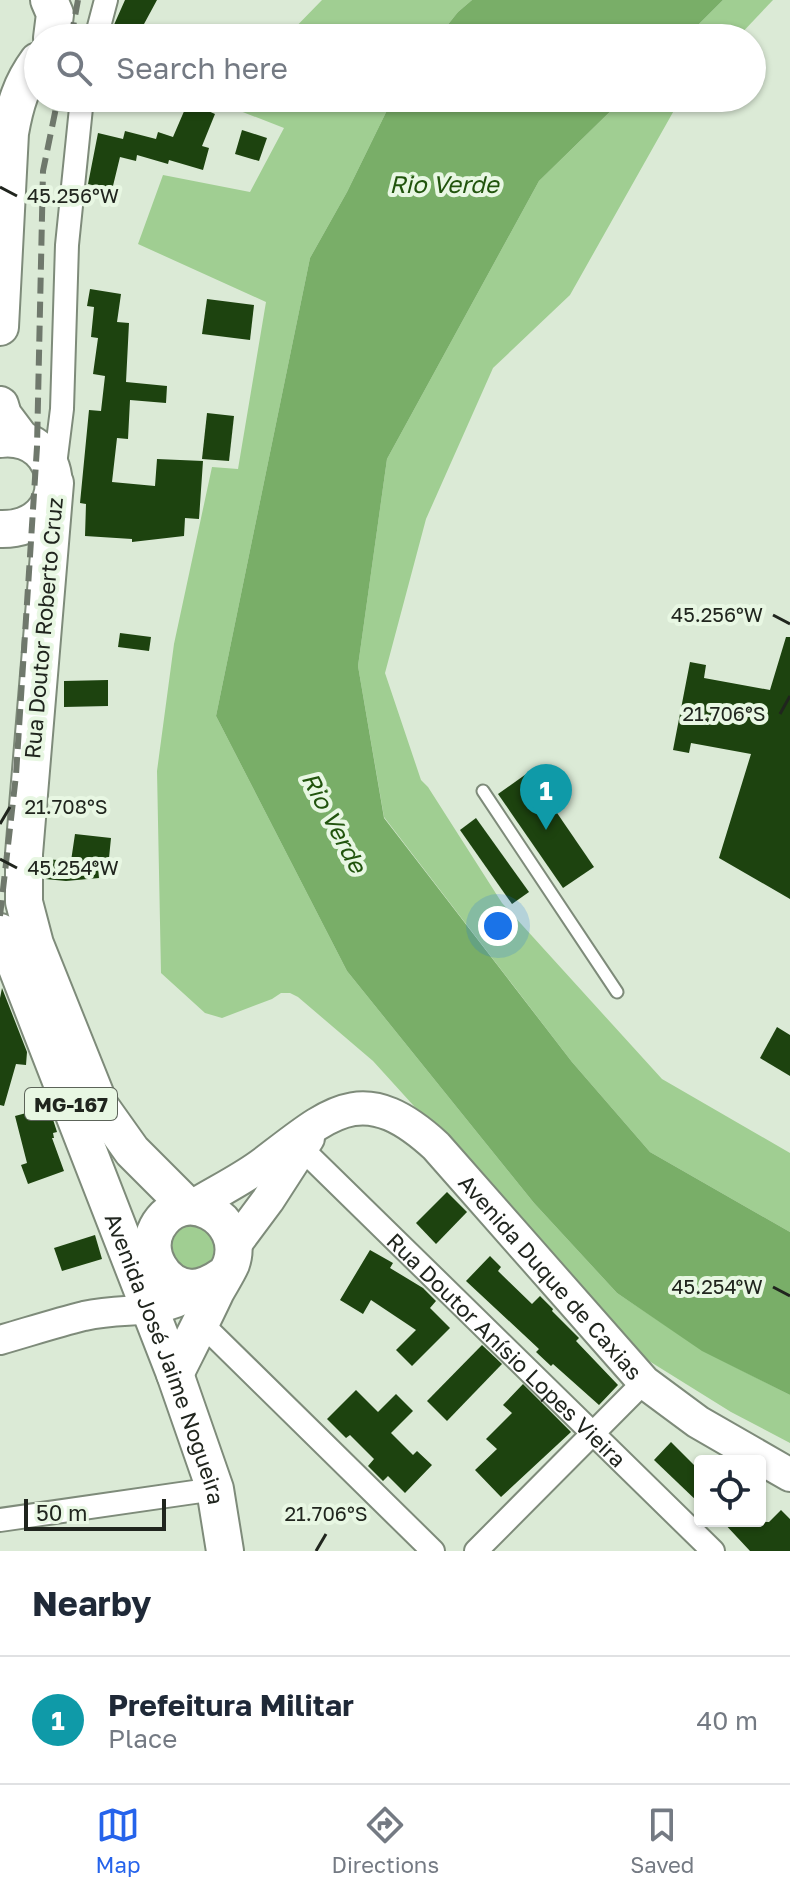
<!DOCTYPE html>
<meta charset="utf-8">
<style>
:root{--surface:#fff;--page:#f6f6f7;--text:#1f2937;--muted:#747a83;--line:#e0e1e3;--accent:#2563eb}
body{margin:0;font-family:"Golos Text",sans-serif;background:var(--page);color:var(--text)}
.controls{position:absolute;right:24px;bottom:24px;display:grid;overflow:hidden;border-radius:8px;box-shadow:0 2px 6px #0004}
.controls button{width:72px;height:72px;display:grid;place-items:center;padding:0;border:0;border-bottom:2px solid var(--line);background:var(--surface);color:var(--text);font:40px sans-serif}
.scale{position:absolute;left:24px;bottom:20px;width:142px;box-sizing:border-box;padding-left:8px;border:4px solid #20251e;border-top:0;font-size:22px;line-height:28px;white-space:nowrap;color:#20251e;-webkit-text-stroke:6px #e8f7e3;paint-order:stroke}
.you{position:absolute;left:498px;top:926px;width:28px;height:28px;margin:-20px;border:6px solid #fff;border-radius:50%;background:#1a73e8;box-shadow:0 0 0 12px #1a73e833}
.badge{display:grid;place-items:center;width:52px;height:52px;border-radius:50%;background:var(--accent);color:#fff;font-size:26px;font-weight:700}
.pin{position:absolute;translate:-50% -66px;filter:drop-shadow(0 2px 4px #0008)}
.pin::after{content:'';position:absolute;top:42px;width:28px;height:24px;background:inherit;clip-path:polygon(0 0,100% 0,50% 100%)}
.list{margin:0;padding:0;list-style:none}
h2{display:flex;justify-content:space-between;align-items:center;height:104px;margin:0;padding:0 32px;font-size:34px}
h2 small{font-size:26px;font-weight:400;color:var(--muted)}
.list li{display:grid;grid-template-columns:52px 1fr auto;gap:24px;align-items:center;box-sizing:border-box;height:128px;padding:0 32px;border-top:2px solid var(--line)}
.list b{display:block;font-size:30px;white-space:nowrap}
.list p{margin:0;font-size:26px;white-space:nowrap;color:var(--muted)}
.list em{font-size:26px;font-style:normal;color:var(--muted)}
.icon{flex:none;width:44px;height:44px;fill:none;stroke:currentColor;stroke-width:2;stroke-linecap:round;stroke-linejoin:round}
.map{position:relative;flex:none;width:790px;height:1551px;overflow:hidden}
.search{position:absolute;background:var(--surface);box-shadow:0 2px 6px #0004;left:24px;right:24px;top:24px;height:88px;display:flex;align-items:center;gap:20px;box-sizing:border-box;padding:0 28px;border-radius:44px;color:var(--muted);font-size:30px}
.sheet{height:232px;background:var(--surface)}
nav{display:flex;justify-content:space-around;align-items:center;box-sizing:border-box;height:112px;border-top:2px solid var(--line);background:var(--surface);font-size:22px;color:var(--muted)}
nav a{display:grid;justify-items:center;gap:4px}
nav .on{color:var(--accent)}
.map>svg:first-child{display:block}
</style>
<div class="map">
<svg width="790" height="1551" viewBox="0 0 790 1551">
<rect width="100%" height="100%" fill="#dbead6"/>
<g fill="#a0ce92">
<polygon points="322,0 472,0 458,12 437,38 285,38"/>
<polygon points="723,0 773,0 737,38 685,38"/>
<polygon points="243,98 393,98 347,192 310,258 216,716 347,971 534,1203 617,1293 702,1350 790,1395 790,1443 731,1412 641,1356 373,1061 298,997 290,993 281,993 272,999 222,1018 205,1013 161,973 157,771 174,644 212,467 238,469 266,302 138,244 163,175 250,192 284,128 235,109"/>
<polygon points="624,98 681,98 570,295 493,368 426,519 385,673 421,780 428,787 502,903 662,1079 790,1153 790,1232 650,1152 572,1062 384,817 358,666 387,459 539,181"/>
<polygon points="199,1223 218,1240 216,1265 185,1277 166,1243 182,1224"/>
</g>
<g fill="#79ae68">
<polygon points="472,0 723,0 685,38 437,38 458,12"/>
<polygon points="393,98 624,98 539,181 387,459 358,666 384,818 572,1062 650,1152 790,1232 790,1395 702,1351 617,1293 534,1203 347,971 216,716 310,258 347,192"/>
</g>
<g fill="#1d430f">
<polygon points="125,0 157,0 144,24 169,38 134,38 113,27"/>
<polygon points="188,102 215,114 202,146 209,148 203,170 169,160 168,164 137,155 136,161 120,157 112,190 88,184 98,133 123,139 125,131 156,139 158,132 173,137"/>
<polygon points="242,130 267,138 259,161 235,154"/>
<polygon points="90,289 121,294 117,322 129,323 126,382 167,386 166,403 130,400 128,439 117,438 112,482 155,486 157,459 203,461 199,519 185,518 184,536 132,542 132,539 85,536 86,504 80,503 89,410 101,411 105,376 93,374 98,338 91,337 94,307 87,306"/>
<polygon points="207,299 254,305 250,340 202,334"/>
<polygon points="207,413 234,416 229,461 202,459"/>
<polygon points="120,633 151,637 149,651 118,647"/>
<polygon points="786,637 790,637 790,899 719,858 751,754 691,743 689,753 673,750 690,662 706,665 704,678 770,690"/>
<polygon points="108,680 108,706 64,707 64,681"/>
<polygon points="529,772 594,867 563,888 498,794"/>
<polygon points="476,818 529,892 512,904 460,830"/>
<polygon points="75,834 111,838 109,858 97,857 99,878 66,881 45,879 45,859 71,861"/>
<polygon points="2,988 27,1052 26,1065 16,1064 4,1106 0,1105 0,998"/>
<polygon points="777,1027 790,1035 790,1076 760,1058"/>
<polygon points="49,1107 57,1132 53,1133 54,1138 52,1138 64,1171 28,1184 21,1165 27,1163 15,1116"/>
<polygon points="447,1192 467,1212 436,1244 416,1223"/>
<polygon points="95,1235 102,1259 62,1271 54,1248"/>
<polygon points="370,1250 393,1263 390,1268 423,1288 436,1301 430,1308 450,1328 412,1366 396,1350 416,1330 371,1300 363,1314 340,1300"/>
<polygon points="490,1256 501,1267 498,1271 532,1304 540,1296 553,1309 552,1311 579,1338 576,1341 618,1385 599,1405 553,1364 551,1366 536,1352 539,1349 466,1281"/>
<polygon points="482,1345 502,1364 447,1421 427,1401"/>
<polygon points="523,1384 571,1432 501,1497 475,1470 497,1449 486,1439 512,1413 503,1405"/>
<polygon points="356,1390 378,1412 396,1394 413,1411 391,1433 413,1455 417,1451 432,1465 405,1493 388,1476 383,1481 368,1466 374,1459 350,1435 346,1438 327,1419"/>
<polygon points="671,1442 700,1471 700,1504 654,1460"/>
<polygon points="781,1510 790,1519 790,1551 750,1551 722,1521 769,1522"/>
</g>
<g fill="none" stroke-linecap="round" stroke-linejoin="round">
<g stroke="#7e8b7a" stroke-width="15">
<polyline id="service" points="483,791 617,992"/>
</g>
<g stroke="#7e8b7a" stroke-width="26">
<g id="minor">
<polyline points="96,38 106,0"/>
<polyline points="54,473 62,409 67,245 82,98"/>
<path id="s1" d="M 294,1141 L 713,1551"/>
<polyline points="201,1323 433,1551"/>
<polyline points="0,1520 215,1489"/>
<polyline points="476,1551 644,1382"/>
</g>
</g>
<g stroke="#7e8b7a" stroke-width="32">
<path id="tertiary" d="M 0,1340 C 28,1332 56,1323 84,1316 C 134,1305 161,1320 208,1285"/>
</g>
<g stroke="#7e8b7a" stroke-width="36">
<g id="secondary">
<path id="s2" d="M 195,1205 C 218,1191 243,1179 264,1163 C 331,1112 363,1079 436,1146 L 644,1382 L 698,1422 L 790,1475"/>
<polyline points="233,1247 268,1200 308,1138"/>
</g>
</g>
<g stroke="#7e8b7a" stroke-width="40">
<g id="primary">
<polyline points="49,0 55,14 52,38"/>
<path d="M 0,327 L 10,133 C 15,105 21,84 38,61"/>
<polyline points="0,405 3,415 21,439"/>
<path d="M 0,439 C 68,431 75,531 0,529"/>
<polyline points="55,483 24,854 24,902 35,944 100,1106 132,1151 187,1206"/>
<path id="s3" d="M 0,932 L 15,963 L 175,1374 L 215,1489 L 225,1551"/>
<path d="M 175,1374 C 189,1346 203,1319 216,1291 C 221,1282 227,1273 231,1264 C 247,1218 182,1182 157,1228 C 144,1253 163,1286 191,1288 C 204,1288 214,1282 224,1275"/>
</g>
</g>
<use href="#service" stroke="#fff" stroke-width="11"/>
<use href="#minor" stroke="#fff" stroke-width="22"/>
<use href="#tertiary" stroke="#fff" stroke-width="28"/>
<use href="#secondary" stroke="#fff" stroke-width="32"/>
<use href="#primary" stroke="#fff" stroke-width="36"/>
<g stroke="#6f786c" stroke-width="6" stroke-dasharray="16 8" stroke-linecap="butt">
<polyline points="71,38 78,0"/>
<polyline points="0,916 16,775 37,447 43,171 58,98"/>
</g>
</g>
<path fill="none" stroke="#20251e" stroke-width="3" d="M 0,187 L 17,196M 773,615 L 790,624M 780,714 L 790,696M 0,824 L 10,807M 0,859 L 17,868M 773,1287 L 790,1296M 316,1551 L 326,1534"/>
<g text-anchor="middle" dominant-baseline="central" stroke-width="8" stroke-linejoin="round" paint-order="stroke">
<rect fill="#e8f7e3" stroke="#5c6459" stroke-width="2" x="25" y="1088" width="92" height="32" rx="6"/>
<g font-size="20" font-weight="bold" fill="#20251e">
<text x="71" y="1104">MG-167</text>
</g>
<g font-size="22" fill="#20251e" stroke="#e8f7e3">
<text transform="translate(43 628) rotate(-85)">Rua Doutor Roberto Cruz</text>
<text stroke="none"><textPath href="#s2" startOffset="454">Avenida Duque de Caxias</textPath></text>
<text stroke="none"><textPath href="#s1" startOffset="298">Rua Doutor Anísio Lopes Vieira</textPath></text>
<text stroke="none"><textPath href="#s3" startOffset="458">Avenida José Jaime Nogueira</textPath></text>
</g>
<g font-size="24" font-style="italic" fill="#21540d" stroke="#e8f7e3">
<text x="444" y="183">Rio Verde</text>
<text transform="translate(335 822) rotate(62)">Rio Verde</text>
</g>
</g>
<g font-size="20" text-anchor="middle" fill="#20251e" stroke="#e8f7e3" stroke-width="8" stroke-linejoin="round" paint-order="stroke">
<text x="73" y="203">45.256°W</text>
<text x="717" y="622">45.256°W</text>
<text x="724" y="721">21.706°S</text>
<text x="66" y="814">21.708°S</text>
<text x="73" y="875">45.254°W</text>
<text x="717" y="1294">45.254°W</text>
<text x="326" y="1521">21.706°S</text>
</g>
</svg>
<div class="controls">
<button><svg class="icon" aria-label="locate" viewBox="0 0 24 24"><circle cx="12" cy="12" r="6"/><path d="M12 2v4M12 18v4M2 12h4M18 12h4"/></svg></button>
</div>
<div class="scale">50 m</div>
<div class="you"></div>
<div class="pin badge" style="left:546px;top:830px;background:#0f9aa8">1</div>
<div class="search"><svg class="icon" aria-label="search" viewBox="0 0 24 24"><circle cx="10" cy="10" r="6"/><path d="M15 15l6 6"/></svg>Search here</div>
</div>
<section class="sheet">
<h2>Nearby<small></small></h2>
<ul class="list">
<li><span class="badge" style="background:#0f9aa8">1</span><div><b>Prefeitura Militar</b><p>Place</p></div><em>40 m</em></li>
</ul>
</section>
<nav>
<a class="on"><svg class="icon" aria-label="map" viewBox="0 0 24 24"><path d="M3 6l6-2 6 2 6-2v14l-6 2-6-2-6 2zM9 4v14M15 6v14"/></svg>Map</a>
<a><svg class="icon" aria-label="directions" viewBox="0 0 24 24"><path d="M12 3l9 9-9 9-9-9zM9 14v-3h6M13 9l2 2-2 2"/></svg>Directions</a>
<a><svg class="icon" aria-label="saved" viewBox="0 0 24 24"><path d="M7 4h10v16l-5-4-5 4z"/></svg>Saved</a>
</nav>
